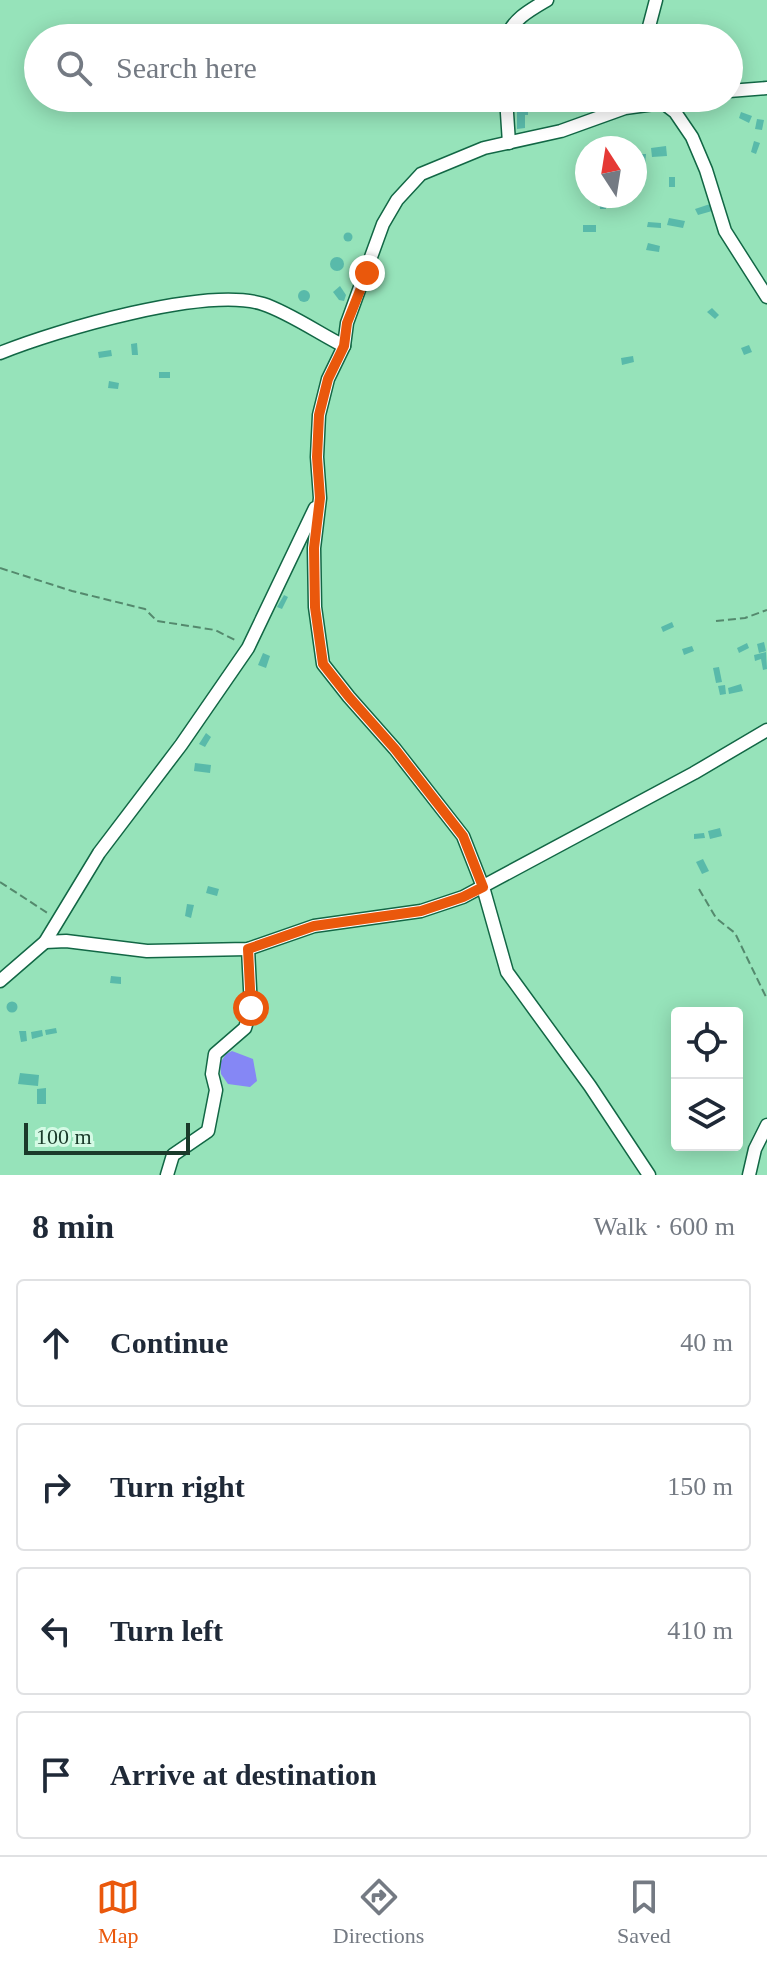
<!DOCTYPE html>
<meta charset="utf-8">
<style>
:root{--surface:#fff;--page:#f6f6f7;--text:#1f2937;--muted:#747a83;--line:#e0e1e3;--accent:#ea580c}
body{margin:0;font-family:Georgia,serif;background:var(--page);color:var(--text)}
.controls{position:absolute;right:24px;bottom:24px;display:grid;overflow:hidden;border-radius:8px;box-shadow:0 4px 20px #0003}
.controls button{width:72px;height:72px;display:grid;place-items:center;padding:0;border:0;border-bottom:2px solid var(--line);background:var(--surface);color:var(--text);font:40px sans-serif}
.compass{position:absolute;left:575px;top:136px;width:72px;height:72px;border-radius:50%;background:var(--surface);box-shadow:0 4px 20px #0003;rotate:348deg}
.scale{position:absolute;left:24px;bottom:20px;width:166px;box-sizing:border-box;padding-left:8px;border:4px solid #1a3a2a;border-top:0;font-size:22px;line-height:28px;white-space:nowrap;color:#1a3a2a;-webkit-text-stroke:6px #d5fae5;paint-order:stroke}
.stop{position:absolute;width:24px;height:24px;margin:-18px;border:6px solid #ea580c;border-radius:50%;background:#fff}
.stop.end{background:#ea580c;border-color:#fff;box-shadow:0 2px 8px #0008}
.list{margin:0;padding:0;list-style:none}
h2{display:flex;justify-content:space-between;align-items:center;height:104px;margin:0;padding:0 32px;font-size:34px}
h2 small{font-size:26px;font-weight:400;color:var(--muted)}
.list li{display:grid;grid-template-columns:52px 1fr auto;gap:24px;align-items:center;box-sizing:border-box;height:128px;margin:0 16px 16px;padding:0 16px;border:2px solid var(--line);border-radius:8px}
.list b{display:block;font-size:30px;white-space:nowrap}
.list em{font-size:26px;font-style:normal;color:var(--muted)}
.icon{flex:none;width:44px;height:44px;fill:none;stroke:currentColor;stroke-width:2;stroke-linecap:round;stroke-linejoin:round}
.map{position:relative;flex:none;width:767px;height:1175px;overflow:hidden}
.search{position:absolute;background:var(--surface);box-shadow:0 4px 20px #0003;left:24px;right:24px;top:24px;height:88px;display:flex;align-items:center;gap:20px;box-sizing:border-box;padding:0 28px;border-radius:44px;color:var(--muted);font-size:30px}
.sheet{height:680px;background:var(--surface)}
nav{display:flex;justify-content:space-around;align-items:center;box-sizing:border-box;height:112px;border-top:2px solid var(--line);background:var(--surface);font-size:22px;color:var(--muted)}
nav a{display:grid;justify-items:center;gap:4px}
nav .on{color:var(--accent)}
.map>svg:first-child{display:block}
</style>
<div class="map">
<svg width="767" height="1175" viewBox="0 0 767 1175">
<rect width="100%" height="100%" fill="#96e3ba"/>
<polygon fill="#8587f5" points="232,1051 253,1059 257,1081 250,1087 228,1084 221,1074 220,1063 226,1054"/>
<g fill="#59baaa">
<polygon points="528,109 528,115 525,115 525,128 517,129 517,110"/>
<polygon points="741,112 752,116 749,123 739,118"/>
<polygon points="757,119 764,120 762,130 755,129"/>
<polygon points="754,141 760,143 756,154 751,152"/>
<polygon points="666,146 667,156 652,157 651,148"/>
<polygon points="640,154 646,154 645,165 640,165"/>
<rect x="669" y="177" width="6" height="10"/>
<polygon points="599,197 605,197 606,209 600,209"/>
<polygon points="710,204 712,211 698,215 695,209"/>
<polygon points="669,218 685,221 683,228 667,225"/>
<polygon points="648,222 661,223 661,228 647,227"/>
<rect x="583" y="225" width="13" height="7"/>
<circle cx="348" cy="237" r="4.5"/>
<polygon points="648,243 660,246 659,252 646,250"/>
<circle cx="337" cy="264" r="7"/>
<polygon points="340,286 346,295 344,301 339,300 333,292"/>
<circle cx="304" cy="296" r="6"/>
<polygon points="712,308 719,315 715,319 707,312"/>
<polygon points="137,343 138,355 132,355 131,344"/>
<polygon points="749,345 752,352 744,355 741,348"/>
<polygon points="111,350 112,356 99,358 98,352"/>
<polygon points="633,356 634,362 622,365 621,358"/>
<rect x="159" y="372" width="11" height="6"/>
<polygon points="109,381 119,383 118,389 108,388"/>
<polygon points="284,595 288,597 282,609 277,607"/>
<polygon points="672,622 674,627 663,632 661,627"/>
<polygon points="764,642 766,651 759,653 757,644"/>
<polygon points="747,643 749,648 739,653 737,648"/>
<polygon points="692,646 694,651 684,655 682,649"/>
<polygon points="766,652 767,669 763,670 761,659 755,661 754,655"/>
<polygon points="263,653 270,656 266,668 258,665"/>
<polygon points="719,667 722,682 716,683 713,668"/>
<polygon points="741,684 743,691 729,694 728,688"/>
<polygon points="725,685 726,694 720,695 718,686"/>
<polygon points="206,733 211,737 205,747 199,744"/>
<polygon points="195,763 211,765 210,773 194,771"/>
<polygon points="720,828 722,836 710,839 708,831"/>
<polygon points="704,833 705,838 694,839 694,834"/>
<polygon points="703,859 709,871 702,874 696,862"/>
<polygon points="208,886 219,889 217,896 206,893"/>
<polygon points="187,904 194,905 191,918 185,916"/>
<polygon points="111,976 121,977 121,984 110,983"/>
<circle cx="12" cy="1007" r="5.5"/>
<polygon points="56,1028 57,1033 46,1035 45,1030"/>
<polygon points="42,1030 43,1036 32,1039 31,1032"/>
<polygon points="19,1031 26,1031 27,1041 21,1042"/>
<polygon points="20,1073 39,1075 38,1086 18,1084"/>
<polygon points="46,1088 46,1104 37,1104 37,1089"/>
</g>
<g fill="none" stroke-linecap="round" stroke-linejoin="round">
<g stroke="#126745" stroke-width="15">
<g id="minor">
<path d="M 506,38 C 513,19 530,10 547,0"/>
<polyline points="646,38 656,0"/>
<polyline points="729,91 767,88"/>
<polyline points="506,98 509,143"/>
<polyline points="662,102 675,112 692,137 706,170 725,231 767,297"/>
<path d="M 0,353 C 57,330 206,286 263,304 C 288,312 320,334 344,346"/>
<polyline points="45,942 66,941 147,951 248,949 314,926 421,911 463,897 694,773 767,730"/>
<polyline points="0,981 45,942 99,853 181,745 248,648 315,508"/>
<polyline points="167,1175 173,1155 208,1131 216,1090 212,1074 215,1054 245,1028 251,1008 248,949"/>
<polyline points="649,1175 590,1086 507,972 483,887 463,836 395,749 349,697 323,664 315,607 314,548 320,498 317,457 319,415 328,379 344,346 347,323 383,224 397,200 421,174 484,148 561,131 625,108 698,98"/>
<polyline points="749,1175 755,1149 767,1125"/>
</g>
</g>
<g stroke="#54896d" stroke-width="2" stroke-dasharray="8 4" stroke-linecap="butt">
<polyline points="0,568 72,591 145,609 157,621 215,630 237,641"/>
<polyline points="716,621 745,618 767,610"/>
<polyline points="0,882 49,914"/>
<polyline points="699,889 716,918 735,933 767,999"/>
</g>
<use href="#minor" stroke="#fff" stroke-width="12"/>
</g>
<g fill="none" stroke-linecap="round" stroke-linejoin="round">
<polyline stroke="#ea580c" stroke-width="10" points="251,1008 248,949 314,926 421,911 463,897 483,887 463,836 395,749 349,697 323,664 315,607 314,548 320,498 317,457 319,415 328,379 344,346 347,323 367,273"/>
</g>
</svg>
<div class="controls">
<button><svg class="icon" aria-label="locate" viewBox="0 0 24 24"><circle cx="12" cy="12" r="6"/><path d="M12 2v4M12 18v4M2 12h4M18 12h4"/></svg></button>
<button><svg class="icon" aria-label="layers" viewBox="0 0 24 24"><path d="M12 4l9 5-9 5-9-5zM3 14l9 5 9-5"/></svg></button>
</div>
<svg class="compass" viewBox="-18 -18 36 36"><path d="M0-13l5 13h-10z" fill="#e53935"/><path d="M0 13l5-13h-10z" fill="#747a83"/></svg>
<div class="scale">100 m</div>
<div class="stop" style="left:251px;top:1008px"></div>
<div class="stop end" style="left:367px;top:273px"></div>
<div class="search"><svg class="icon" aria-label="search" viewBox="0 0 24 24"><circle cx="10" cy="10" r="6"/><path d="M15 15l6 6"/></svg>Search here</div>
</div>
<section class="sheet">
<h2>8 min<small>Walk · 600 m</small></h2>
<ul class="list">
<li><svg class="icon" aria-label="ahead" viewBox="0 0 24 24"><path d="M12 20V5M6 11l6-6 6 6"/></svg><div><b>Continue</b></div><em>40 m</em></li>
<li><svg class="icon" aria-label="right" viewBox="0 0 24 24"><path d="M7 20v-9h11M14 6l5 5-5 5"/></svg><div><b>Turn right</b></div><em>150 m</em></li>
<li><svg class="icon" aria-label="left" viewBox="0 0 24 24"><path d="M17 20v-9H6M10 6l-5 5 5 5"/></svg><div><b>Turn left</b></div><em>410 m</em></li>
<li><svg class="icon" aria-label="arrive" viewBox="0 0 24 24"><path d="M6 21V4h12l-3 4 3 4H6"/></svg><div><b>Arrive at destination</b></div></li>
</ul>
</section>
<nav>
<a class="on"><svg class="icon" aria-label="map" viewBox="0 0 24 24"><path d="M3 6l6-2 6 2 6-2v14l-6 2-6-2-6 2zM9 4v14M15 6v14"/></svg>Map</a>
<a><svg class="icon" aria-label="directions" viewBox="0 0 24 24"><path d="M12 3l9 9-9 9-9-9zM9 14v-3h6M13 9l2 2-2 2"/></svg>Directions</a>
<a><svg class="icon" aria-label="saved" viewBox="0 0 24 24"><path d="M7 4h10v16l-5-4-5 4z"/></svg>Saved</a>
</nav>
